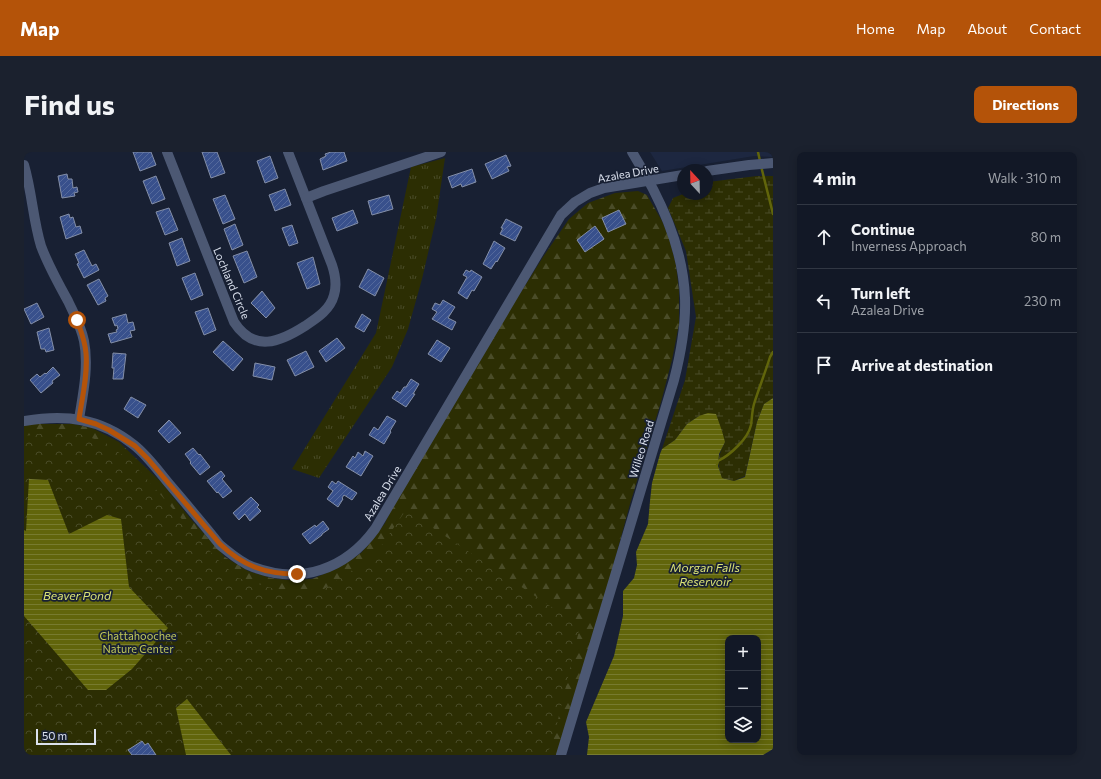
<!DOCTYPE html>
<meta charset="utf-8">
<style>
:root{--surface:#121826;--page:#1b212e;--text:#f1f3f6;--muted:#9ca0a7;--line:#313743;--accent:#b45309}
body{margin:0;font-family:Commissioner,sans-serif;background:var(--page);color:var(--text)}
.controls{position:absolute;right:12px;bottom:12px;display:grid;overflow:hidden;border-radius:8px;box-shadow:0 2px 10px #0003}
.controls button{width:36px;height:36px;display:grid;place-items:center;padding:0;border:0;border-bottom:1px solid var(--line);background:var(--surface);color:var(--text);font:20px sans-serif}
.compass{position:absolute;left:653px;top:12px;width:36px;height:36px;border-radius:50%;background:var(--surface);box-shadow:0 2px 10px #0003;rotate:338deg}
.scale{position:absolute;left:12px;bottom:10px;width:60px;box-sizing:border-box;padding-left:4px;border:2px solid #dbe1ee;border-top:0;font-size:11px;line-height:14px;white-space:nowrap;color:#dbe1ee;-webkit-text-stroke:3px #182033;paint-order:stroke}
.stop{position:absolute;width:12px;height:12px;margin:-9px;border:3px solid #b45309;border-radius:50%;background:#fff}
.stop.end{background:#b45309;border-color:#fff;box-shadow:0 1px 4px #0008}
.list{margin:0;padding:0;list-style:none}
h2{display:flex;justify-content:space-between;align-items:center;height:52px;margin:0;padding:0 16px;font-size:17px}
h2 small{font-size:13px;font-weight:400;color:var(--muted)}
.list li{display:grid;grid-template-columns:26px 1fr auto;gap:12px;align-items:center;box-sizing:border-box;height:64px;padding:0 16px;border-top:1px solid var(--line)}
.list b{display:block;font-size:15px;white-space:nowrap}
.list p{margin:0;font-size:13px;white-space:nowrap;color:var(--muted)}
.list em{font-size:13px;font-style:normal;color:var(--muted)}
.icon{flex:none;width:22px;height:22px;fill:none;stroke:currentColor;stroke-width:2;stroke-linecap:round;stroke-linejoin:round}
.map{position:relative;flex:none;width:749px;height:603px;overflow:hidden;border-radius:8px}
header{display:flex;align-items:center;gap:24px;box-sizing:border-box;height:56px;padding:0 20px;background:var(--accent);color:#fff}
header strong{font-size:19px}
nav{display:flex;gap:22px;margin-inline-start:auto;font-size:14px}
.intro{display:flex;align-items:center;justify-content:space-between;box-sizing:border-box;height:96px;padding:0 24px}
h1{margin:0;font-size:28px}
.button{padding:10px 18px;border-radius:8px;background:var(--accent);color:#fff;font-size:14px;font-weight:700}
main{display:flex;gap:24px;padding:0 24px}
aside{flex:1;background:var(--surface);border-radius:8px;box-shadow:0 2px 10px #0003}
.map>svg:first-child{display:block}
</style>
<header>
<strong>Map</strong>
<nav><a>Home</a><a>Map</a><a>About</a><a>Contact</a></nav>
</header>
<div class="intro"><h1>Find us</h1><a class="button">Directions</a></div>
<main>
<div class="map">
<svg width="749" height="603" viewBox="0 0 749 603">
<defs>
<pattern id="grass-tufts" width="24" height="20" patternUnits="userSpaceOnUse"><rect width="24" height="20" fill="#2c2e03"/><path d="M3 7l-1-3M5 7V3M7 7l1-3M15 17l-1-3M17 17v-4M19 17l1-3" fill="none" stroke="#4a4c28"/></pattern>
<pattern id="forest-firs" width="22" height="20" patternUnits="userSpaceOnUse"><rect width="22" height="20" fill="#2c2e03"/><path d="M5 1l3.5 6h-7zM16 11l3.5 6h-7z" fill="#4a4c28"/></pattern>
<pattern id="wetland-marsh" width="20" height="14" patternUnits="userSpaceOnUse"><rect width="20" height="14" fill="#2c2e03"/><path d="M1 5h8M5 5V1M11 12h8M15 12V8" fill="none" stroke="#4a4c28"/></pattern>
<pattern id="park-crowns" width="20" height="18" patternUnits="userSpaceOnUse"><rect width="20" height="18" fill="#2c2e03"/><path d="M2 6a3 3 0 1 1 6 0M12 15a3 3 0 1 1 6 0" fill="none" stroke="#4a4c28"/></pattern>
<pattern id="water-rules" width="6" height="5" patternUnits="userSpaceOnUse"><rect width="6" height="5" fill="#61650b"/><path d="M0 2.5h6" fill="none" stroke="#777b2f"/></pattern>
<pattern id="building-hatch" width="6" height="6" patternUnits="userSpaceOnUse"><rect width="6" height="6" fill="#38508c"/><path d="M-1 1l2-2M0 6l6-6M5 7l2-2" fill="none" stroke="#54699c"/></pattern>
</defs>
<rect width="100%" height="100%" fill="#182033"/>
<polygon fill="#1d2740" points="626,0 749,0 749,5 730,4 638,19"/>
<polygon fill="url(#grass-tufts)" points="421,6 412,67 398,127 384,177 368,215 295,326 268,317 352,181 387,15"/>
<polygon fill="url(#forest-firs)" points="614,39 623,43 638,69 645,86 652,113 655,139 655,172 648,208 637,250 606,352 538,603 152,603 0,558 0,274 10,272 49,272 68,276 95,290 137,330 166,366 201,405 224,419 247,426 263,428 288,427 312,417 337,401 350,386 361,371 389,312 519,105 545,67 564,51 591,41"/>
<path fill="url(#wetland-marsh)" d="M 733,24 L 749,24 L 749,246 L 740,252 L 733,270 L 721,324 L 710,329 L 698,326 C 692,310 694,305 701,290 L 675,264 L 663,272 L 651,288 L 638,297 L 661,228 L 672,165 L 662,99 L 644,56 L 649,46 L 659,42 L 683,42 L 683,30 L 684,30 Z"/>
<polygon fill="url(#park-crowns)" points="43,278 80,290 107,309 191,405 214,426 261,440 300,437 350,404 382,358 556,474 529,589 522,603 0,603 0,284"/>
<g fill="url(#water-rules)" fill-rule="evenodd">
<path d="M 749,246 L 749,597 L 739,603 L 563,603 L 565,585 L 562,570 L 590,504 L 599,464 L 599,439 L 610,426 L 613,413 L 612,400 L 624,372 L 626,349 L 628,331 L 636,302 L 638,297 L 651,288 L 663,272 L 675,264 L 684,261 L 692,262 L 698,279 L 701,290 L 695,302 L 694,314 L 698,326 L 710,329 L 721,325 L 733,270 L 740,252 ZM 704,486 L 734,486 L 734,588 L 704,588 Z"/>
<polygon points="5,327 24,328 45,382 83,363 97,367 105,435 144,476 108,517 82,538 64,538 0,464 0,378 2,379"/>
<polygon points="163,547 207,603 162,603 152,556"/>
</g>
<g fill="none" stroke-linecap="round" stroke-linejoin="round">
<g stroke="#61650b" stroke-width="2.5">
<polyline points="734,0 736,9"/>
<polyline points="737,14 749,62"/>
<path d="M 693,312 L 694,309 C 706,303 724,287 727,273 C 728,266 728,259 730,252 C 735,236 741,221 746,205 L 749,200"/>
</g>
</g>
<g fill="url(#building-hatch)" stroke="#848fa8">
<polygon points="109,0 127,0 132,13 116,19"/>
<polygon points="178,0 193,0 201,21 187,26"/>
<polygon points="307,0 320,0 323,9 299,18 296,7 302,4 301,2"/>
<polygon points="482,3 487,14 483,15 485,19 468,27 461,12"/>
<polygon points="246,4 254,26 241,31 233,9"/>
<polygon points="448,17 452,30 438,35 437,32 428,36 424,25"/>
<polygon points="43,22 44,27 48,27 49,36 53,35 54,40 50,41 51,44 38,46 34,24"/>
<polygon points="132,24 141,47 128,52 119,29"/>
<polygon points="261,37 267,53 251,59 245,43"/>
<polygon points="201,43 211,67 199,72 189,47"/>
<polygon points="365,43 369,57 348,63 344,49"/>
<polygon points="145,56 154,78 141,83 132,60"/>
<polygon points="329,58 334,71 313,79 308,66"/>
<polygon points="595,58 602,72 584,80 578,66"/>
<polygon points="45,62 46,66 49,65 52,75 56,74 58,81 42,87 36,65"/>
<polygon points="482,67 498,75 491,89 476,82 479,76 477,76"/>
<polygon points="211,72 219,93 208,98 200,77"/>
<polygon points="268,73 274,91 265,94 258,76"/>
<polygon points="571,74 580,87 561,100 553,88"/>
<polygon points="158,86 166,109 153,114 145,91"/>
<polygon points="470,89 481,96 473,110 472,109 467,117 459,112"/>
<polygon points="60,98 68,114 72,112 75,118 60,126 53,112 55,111 51,102"/>
<polygon points="223,99 233,125 220,131 209,104"/>
<polygon points="289,105 296,132 283,137 273,111"/>
<polygon points="344,117 360,126 351,144 335,135"/>
<polygon points="442,118 446,120 447,118 458,125 450,139 448,138 443,147 434,141 443,125 439,123"/>
<polygon points="171,121 179,143 167,148 158,126"/>
<polygon points="75,127 84,144 81,146 82,149 74,153 63,133"/>
<polygon points="238,139 251,156 242,166 227,151"/>
<polygon points="419,148 431,155 424,166 432,170 428,178 408,167 413,160 408,157 411,151 416,153"/>
<polygon points="13,151 20,165 7,172 0,157"/>
<polygon points="184,156 192,178 180,183 171,160"/>
<polygon points="102,162 104,171 109,170 111,178 106,179 108,185 87,191 84,182 93,180 92,178 94,177 93,173 91,174 88,166"/>
<polygon points="338,162 347,168 340,180 331,175"/>
<polygon points="25,176 30,198 22,200 21,197 17,197 13,180"/>
<polygon points="313,186 321,196 302,210 295,199"/>
<polygon points="413,188 426,196 417,210 404,202"/>
<polygon points="199,189 219,207 209,219 189,200"/>
<polygon points="282,199 290,215 271,224 263,208"/>
<polygon points="89,201 102,202 99,227 89,227 90,216 88,216"/>
<polygon points="231,211 251,215 248,228 229,224"/>
<polygon points="29,215 36,223 28,229 29,231 17,241 6,228 13,222 16,225 21,221 22,222"/>
<polygon points="387,227 395,232 389,242 391,242 382,255 368,246 373,239 376,241 380,235 382,235"/>
<polygon points="107,245 122,253 114,266 100,257"/>
<polygon points="363,264 372,269 366,279 367,280 360,292 345,283 350,275 354,278"/>
<polygon points="145,268 157,281 145,291 134,279"/>
<polygon points="169,296 175,303 176,302 186,315 176,323 166,311 167,310 161,302"/>
<polygon points="341,299 349,304 337,324 322,315 329,304 331,306 334,300 339,304"/>
<polygon points="197,319 201,324 198,327 208,339 199,346 194,340 193,341 183,329"/>
<polygon points="308,329 312,332 314,329 333,341 328,348 320,343 318,346 319,347 314,355 303,347 309,339 304,335"/>
<polygon points="227,345 235,353 233,355 237,359 226,369 221,362 215,368 209,361"/>
<polygon points="299,369 305,377 298,382 298,383 286,392 278,382 291,373 292,375"/>
<polygon points="118,589 121,593 124,591 132,603 108,603 104,598"/>
</g>
<g fill="none" stroke-linecap="round" stroke-linejoin="round">
<g stroke="#4c5873" stroke-width="10">
<path d="M 143,0 L 210,170 C 230,201 256,190 281,174 C 293,166 306,158 310,143 C 313,133 311,122 308,113 L 264,0"/>
<path d="M 0,13 C 8,40 9,68 17,94 C 24,113 34,131 44,149 C 50,162 57,174 60,189 C 65,214 59,242 55,267"/>
<polyline points="683,19 725,13 749,11"/>
<polyline points="282,46 300,39 417,0"/>
<path d="M 0,269 C 42,262 76,266 110,293 C 124,304 135,320 147,334 C 163,353 180,373 196,393 C 206,401 217,411 229,415 C 277,433 322,417 351,377 L 537,63 L 551,50 L 566,41 L 580,36 L 659,23"/>
<path d="M 537,603 L 650,228 C 657,201 662,174 661,146 C 659,93 635,44 608,0"/>
</g>
</g>
<g fill="none" stroke-linecap="round" stroke-linejoin="round">
<path stroke="#b45309" stroke-width="5" d="M 53,168 C 57,179 61,189 62,201 C 64,223 58,246 55,267 L 72,272 L 85,278 L 111,294 L 124,307 L 196,392 C 219,414 241,422 273,422"/>
</g>
<g text-anchor="middle" dominant-baseline="central" stroke-width="3.5" stroke-linejoin="round" paint-order="stroke">
<g font-size="11" fill="#dbe1ee" stroke="#182033">
<text transform="translate(604 21) rotate(-10)">Azalea Drive</text>
<text transform="translate(208 131) rotate(67)">Lochland Circle</text>
<text transform="translate(617 297) rotate(-73)">Willeo Road</text>
<text transform="translate(358 341) rotate(-59)">Azalea Drive</text>
</g>
<g font-size="11" fill="#c1c85a" stroke="#182033">
<text x="114" y="483">Chattahoochee<tspan x="114" dy="13">Nature Center</tspan></text>
</g>
<g font-size="12" font-style="italic" fill="#dae275" stroke="#182033">
<text x="681" y="415">Morgan Falls<tspan x="681" dy="14">Reservoir</tspan></text>
<text x="53" y="443">Beaver Pond</text>
</g>
</g>
</svg>
<div class="controls">
<button>+</button>
<button>−</button>
<button><svg class="icon" aria-label="layers" viewBox="0 0 24 24"><path d="M12 4l9 5-9 5-9-5zM3 14l9 5 9-5"/></svg></button>
</div>
<svg class="compass" viewBox="-18 -18 36 36"><path d="M0-13l5 13h-10z" fill="#e53935"/><path d="M0 13l5-13h-10z" fill="#9ca0a7"/></svg>
<div class="scale">50 m</div>
<div class="stop" style="left:53px;top:168px"></div>
<div class="stop end" style="left:273px;top:422px"></div>
</div>
<aside>
<h2>4 min<small>Walk · 310 m</small></h2>
<ul class="list">
<li><svg class="icon" aria-label="ahead" viewBox="0 0 24 24"><path d="M12 20V5M6 11l6-6 6 6"/></svg><div><b>Continue</b><p>Inverness Approach</p></div><em>80 m</em></li>
<li><svg class="icon" aria-label="left" viewBox="0 0 24 24"><path d="M17 20v-9H6M10 6l-5 5 5 5"/></svg><div><b>Turn left</b><p>Azalea Drive</p></div><em>230 m</em></li>
<li><svg class="icon" aria-label="arrive" viewBox="0 0 24 24"><path d="M6 21V4h12l-3 4 3 4H6"/></svg><div><b>Arrive at destination</b></div></li>
</ul>
</aside>
</main>
